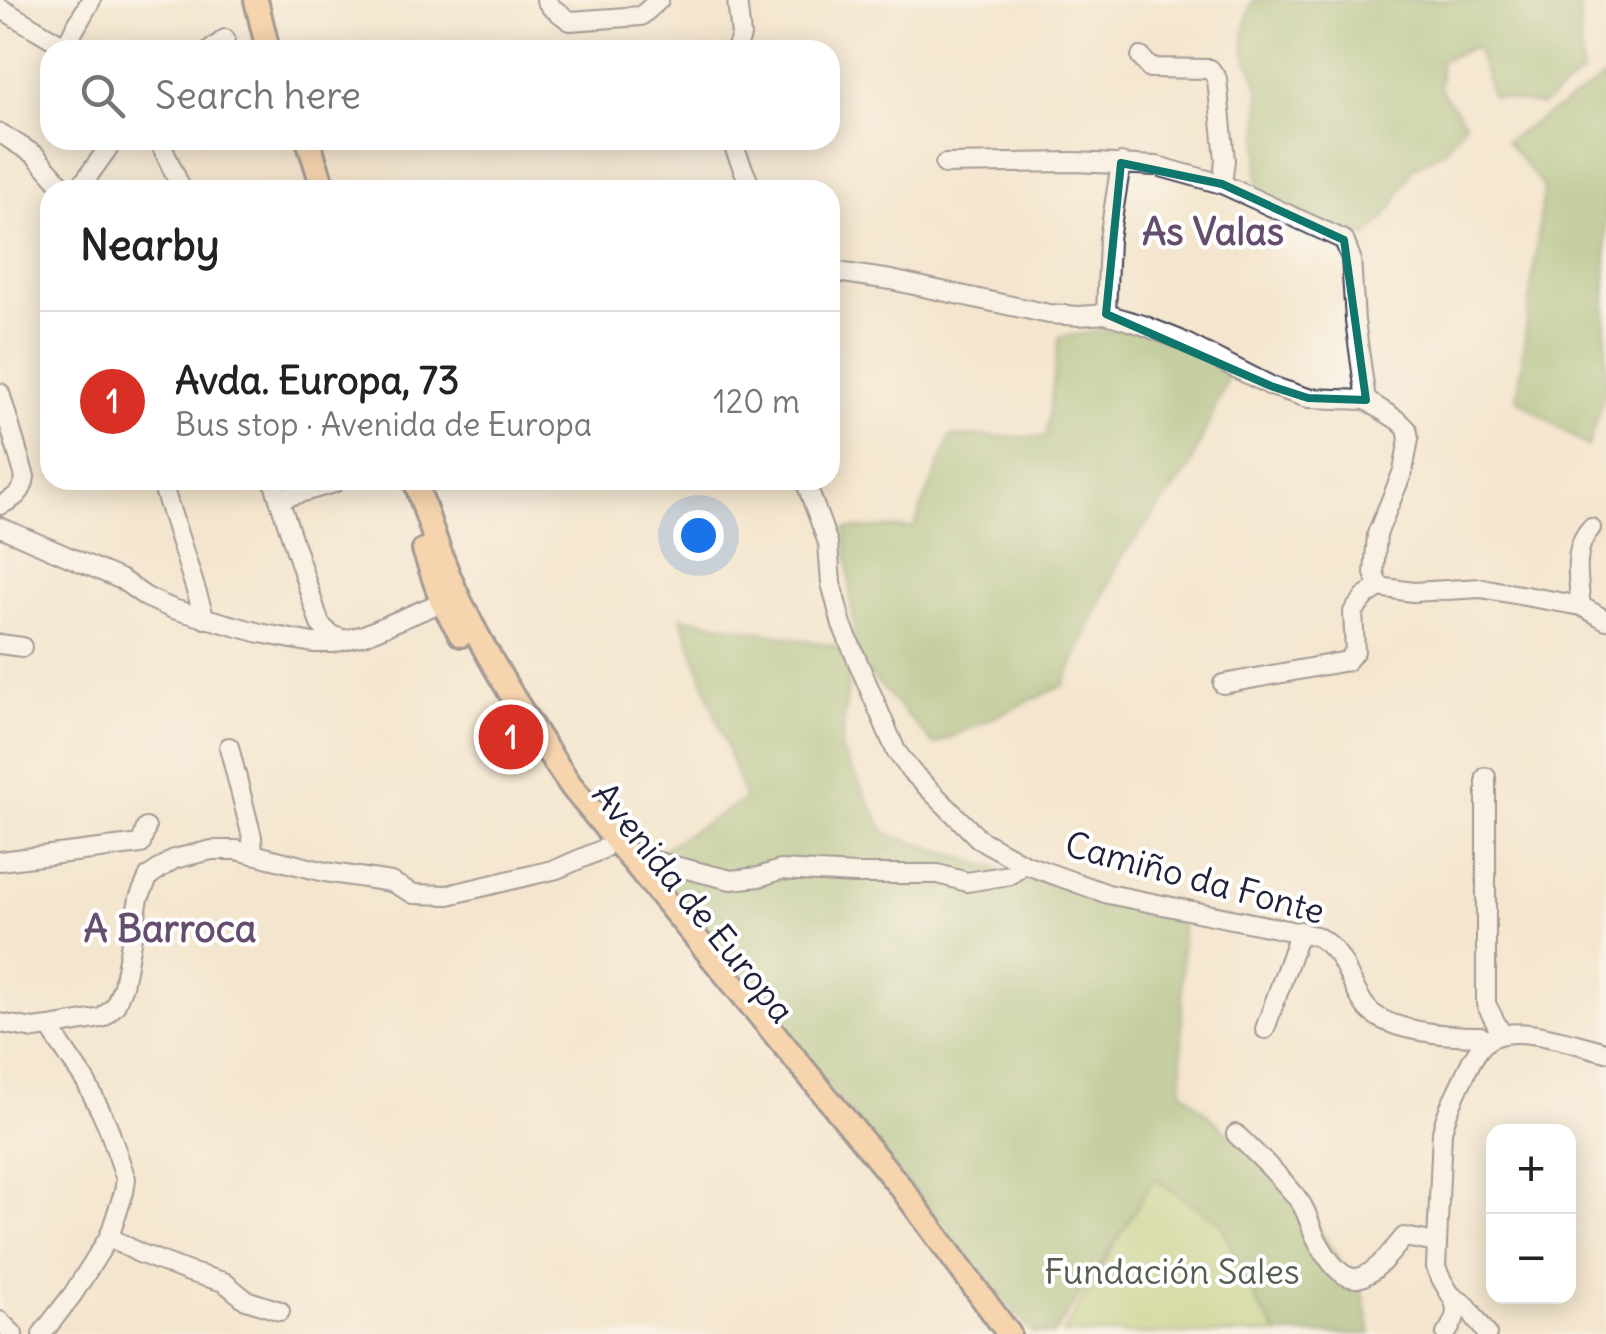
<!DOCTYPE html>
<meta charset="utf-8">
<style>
:root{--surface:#fff;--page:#f6f6f6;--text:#222;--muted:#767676;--line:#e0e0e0;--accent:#d93025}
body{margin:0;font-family:Delius,sans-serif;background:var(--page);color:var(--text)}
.controls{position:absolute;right:30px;bottom:30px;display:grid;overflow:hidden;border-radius:20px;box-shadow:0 5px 25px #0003}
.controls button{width:90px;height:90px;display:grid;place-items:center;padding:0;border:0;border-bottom:2px solid var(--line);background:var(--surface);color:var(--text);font:50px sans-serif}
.you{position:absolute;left:698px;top:535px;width:35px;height:35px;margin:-25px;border:8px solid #fff;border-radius:50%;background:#1a73e8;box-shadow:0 0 0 15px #1a73e833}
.badge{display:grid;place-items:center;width:65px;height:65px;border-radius:50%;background:var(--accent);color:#fff;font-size:32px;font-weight:700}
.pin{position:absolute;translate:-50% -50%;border:5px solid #fff;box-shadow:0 2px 10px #0006}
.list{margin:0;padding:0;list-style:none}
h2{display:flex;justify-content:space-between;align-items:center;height:130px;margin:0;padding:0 40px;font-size:42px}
h2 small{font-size:32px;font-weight:400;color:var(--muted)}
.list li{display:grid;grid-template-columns:65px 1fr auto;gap:30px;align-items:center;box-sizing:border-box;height:180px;padding:0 40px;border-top:2px solid var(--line)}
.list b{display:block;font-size:38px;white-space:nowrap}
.list p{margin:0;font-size:32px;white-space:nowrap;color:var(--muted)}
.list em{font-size:32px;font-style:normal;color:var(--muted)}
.icon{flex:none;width:55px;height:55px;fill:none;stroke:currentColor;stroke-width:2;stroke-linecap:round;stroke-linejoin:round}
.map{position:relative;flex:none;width:1606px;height:1334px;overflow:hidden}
.search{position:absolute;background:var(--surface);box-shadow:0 5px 25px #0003;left:40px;top:40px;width:800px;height:110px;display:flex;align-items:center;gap:25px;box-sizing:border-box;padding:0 35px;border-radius:30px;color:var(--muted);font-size:38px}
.panel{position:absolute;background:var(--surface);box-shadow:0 5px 25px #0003;left:40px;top:180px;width:800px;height:310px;border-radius:30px}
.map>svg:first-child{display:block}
</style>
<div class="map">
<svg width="1606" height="1334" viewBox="0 0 1606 1334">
<rect width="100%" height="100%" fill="#fff"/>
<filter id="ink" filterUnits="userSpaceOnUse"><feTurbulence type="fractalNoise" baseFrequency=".01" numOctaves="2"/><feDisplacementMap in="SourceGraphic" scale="20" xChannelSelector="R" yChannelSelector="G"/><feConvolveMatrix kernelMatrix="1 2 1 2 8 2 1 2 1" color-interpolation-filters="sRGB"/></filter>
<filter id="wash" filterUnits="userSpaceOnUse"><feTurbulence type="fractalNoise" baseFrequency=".0048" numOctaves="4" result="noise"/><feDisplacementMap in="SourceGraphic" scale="40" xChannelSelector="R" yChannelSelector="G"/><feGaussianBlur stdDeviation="2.25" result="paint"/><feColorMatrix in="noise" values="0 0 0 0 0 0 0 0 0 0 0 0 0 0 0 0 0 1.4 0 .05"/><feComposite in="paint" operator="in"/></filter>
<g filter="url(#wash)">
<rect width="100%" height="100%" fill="#f4e6ce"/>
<polygon fill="#b1cf76" stroke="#6a7858" stroke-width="2.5" points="1153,1178 1220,1222 1260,1308 1278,1334 1063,1334"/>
<g fill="#8cb267" stroke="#576a51" stroke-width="2.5">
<path d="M 1253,0 L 1579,0 L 1582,74 L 1542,106 L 1492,96 L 1476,46 L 1440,61 L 1440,89 L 1465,122 L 1446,150 L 1413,168 L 1393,207 L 1368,237 L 1322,225 L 1284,202 L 1257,192 C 1257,158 1262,124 1259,90 C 1257,77 1249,66 1245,54 C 1241,40 1247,13 1253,0 Z"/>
<polygon points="1606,77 1606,388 1588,447 1517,399 1544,188 1506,141"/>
<polygon points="1143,325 1232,368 1189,469 1120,559 1064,685 934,745 856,659 845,529 914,527 951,436 1046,437 1059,337"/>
<polygon points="681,617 852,649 841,749 886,833 1032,880 1182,914 1182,1090 1300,1201 1364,1297 1371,1334 1278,1334 1260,1308 1220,1222 1154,1178 1125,1227 1054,1334 1033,1334 692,922 653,855 745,799"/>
</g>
</g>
<g filter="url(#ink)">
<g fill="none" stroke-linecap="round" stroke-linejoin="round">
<g stroke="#423f51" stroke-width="22">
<g id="minor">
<polyline points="546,0 551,7 570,21 641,16 659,0"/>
<polyline points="0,8 71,50"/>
<polyline points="65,46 91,0"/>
<polyline points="211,50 225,39"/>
<polyline points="736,50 741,36 737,0"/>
<polyline points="1141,57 1150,68 1210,69 1217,79 1225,160 1222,184"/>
<polyline points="0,133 35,155 66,190"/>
<polyline points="159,140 182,190"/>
<polyline points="731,140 752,190"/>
<polyline points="945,164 1075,162 1157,166 1222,184 1344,240 1351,258 1355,321 1366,400"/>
<polyline points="78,190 114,140"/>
<polyline points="830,271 891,280 1049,314 1080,316 1106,314 1143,325 1178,339 1271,386 1308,398 1366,400 1399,421 1407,429 1409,439 1403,471 1377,534 1374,573 1379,587 1413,592 1481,588 1581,606 1606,620"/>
<polyline points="1106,314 1109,239 1121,163"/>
<path d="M 0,393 L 25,477 C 23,493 14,499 0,505"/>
<polyline points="161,480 205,619"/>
<polyline points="273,480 320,624 331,635 345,640"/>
<polyline points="279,499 334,483"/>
<polyline points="0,527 122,580 146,597 173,609 260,633 313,643 333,643 364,635 442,602"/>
<path d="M 1581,606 C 1578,581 1572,547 1591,528"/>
<polyline points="0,644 22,647"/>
<polyline points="1223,684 1347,661 1355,651 1353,612 1366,596 1379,587"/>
<polyline points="229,747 252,837 253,854"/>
<polyline points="1486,777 1486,1004 1501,1033"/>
<polyline points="0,861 141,844 146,828"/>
<path d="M 1024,864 L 1108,894 L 1316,936 C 1346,952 1346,978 1364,1004 C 1381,1032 1450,1036 1480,1036 L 1485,1042"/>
<polyline points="641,874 654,861 731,880 759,877 780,870 855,874 938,874 967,882 1010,875 1024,864 979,839 911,771 896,751 842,625 831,583 828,543 805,480"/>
<polyline points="0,1023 34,1029 49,1027 102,1018 115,1006 123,986 139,898 149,876 174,859 212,850 237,850 325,872 391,882 414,894 448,895 557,869 603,849"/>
<polyline points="1265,1029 1300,931"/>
<path d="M 1236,1134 C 1258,1156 1282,1177 1300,1202 C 1308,1213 1310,1226 1316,1238 C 1349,1301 1368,1281 1404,1237 L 1437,1243"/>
<polyline points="109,1237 139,1253 189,1272 224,1282 246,1300 280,1311"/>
<polyline points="1454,1297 1467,1306 1487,1334"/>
<polyline points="0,1321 13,1334"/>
<polyline points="42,1334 73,1294 109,1237 124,1192 126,1179 107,1124 86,1082 49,1027"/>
<path d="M 1446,1334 C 1469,1302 1446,1297 1436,1267 L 1442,1132 C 1446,1113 1454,1098 1462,1081 C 1468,1068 1475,1051 1486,1042 C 1511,1020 1576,1045 1606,1052"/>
</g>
</g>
<g stroke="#423f51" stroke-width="28">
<g id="major">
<polyline points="256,0 268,50"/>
<polyline points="308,140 324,190"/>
<path d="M 415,480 C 429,521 442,564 461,603 C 492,667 531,728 572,787 L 903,1190 L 1009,1334"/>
<polyline points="424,550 442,602 461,635"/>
</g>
</g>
<use href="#minor" stroke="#fff" stroke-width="18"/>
<use href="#major" stroke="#f6be87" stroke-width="22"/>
</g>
</g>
<path d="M0 0H1606V1334H0ZM 1121,163 L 1222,184 L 1344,240 L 1366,400 L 1308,398 L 1271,386 L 1106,314 Z" fill="#f4e6ce" fill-opacity=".55" fill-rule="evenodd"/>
<path fill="none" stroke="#0f766e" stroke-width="8" stroke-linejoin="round" d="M 1121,163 L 1222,184 L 1344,240 L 1366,400 L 1308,398 L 1271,386 L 1106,314 Z"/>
<g text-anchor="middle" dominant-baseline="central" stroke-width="8" stroke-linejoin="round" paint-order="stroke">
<g font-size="35" fill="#22223b" stroke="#fff">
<text transform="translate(1195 877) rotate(15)">Camiño da Fonte</text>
<text transform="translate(694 902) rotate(51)">Avenida de Europa</text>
</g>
<g font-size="35" fill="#545f50" stroke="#fff">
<text x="1172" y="1271">Fundación Sales</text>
</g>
<g font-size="38" font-weight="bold" fill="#654e6d" stroke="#fff">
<text x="1213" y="231">As Valas</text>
<text x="170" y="928">A Barroca</text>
</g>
</g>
</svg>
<div class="controls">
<button>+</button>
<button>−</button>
</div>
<div class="you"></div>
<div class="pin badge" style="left:511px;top:737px">1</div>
<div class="search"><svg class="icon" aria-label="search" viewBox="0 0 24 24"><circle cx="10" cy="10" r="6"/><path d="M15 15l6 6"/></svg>Search here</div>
<section class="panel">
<h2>Nearby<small></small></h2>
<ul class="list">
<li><span class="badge">1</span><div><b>Avda. Europa, 73</b><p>Bus stop · Avenida de Europa</p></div><em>120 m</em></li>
</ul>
</section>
</div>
